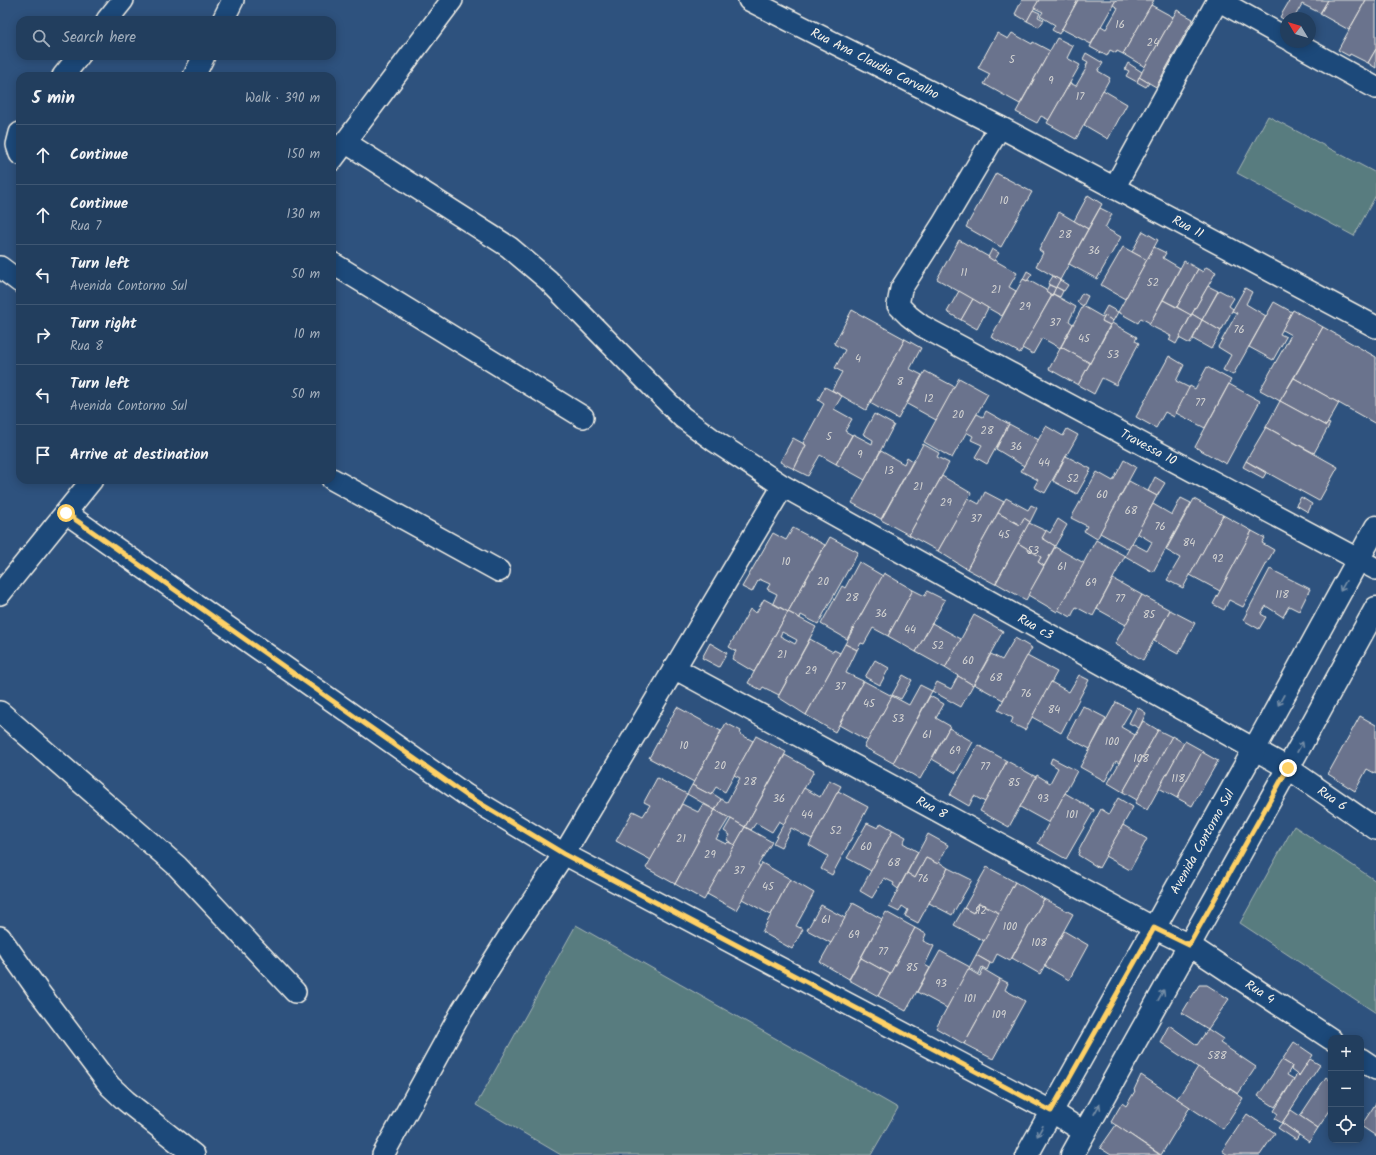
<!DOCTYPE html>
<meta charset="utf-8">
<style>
:root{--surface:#223e5e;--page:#2e4967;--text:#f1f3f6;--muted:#a2aebc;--line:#3f5773}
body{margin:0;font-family:Kalam,sans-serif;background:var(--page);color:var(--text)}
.controls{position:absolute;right:12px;bottom:12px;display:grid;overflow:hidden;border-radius:8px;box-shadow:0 2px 10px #0003}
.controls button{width:36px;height:36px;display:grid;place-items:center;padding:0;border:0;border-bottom:1px solid var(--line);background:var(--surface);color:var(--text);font:20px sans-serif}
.compass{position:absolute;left:1280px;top:12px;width:36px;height:36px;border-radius:50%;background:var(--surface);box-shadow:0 2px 10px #0003;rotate:308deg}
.stop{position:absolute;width:12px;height:12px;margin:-9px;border:3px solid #ffd166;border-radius:50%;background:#fff}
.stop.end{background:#ffd166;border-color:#fff;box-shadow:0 1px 4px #0008}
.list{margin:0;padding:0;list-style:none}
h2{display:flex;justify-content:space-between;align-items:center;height:52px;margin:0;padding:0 16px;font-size:17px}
h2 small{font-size:13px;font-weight:400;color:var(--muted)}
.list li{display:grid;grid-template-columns:26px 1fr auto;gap:12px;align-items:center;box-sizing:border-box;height:60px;padding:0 16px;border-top:1px solid var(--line)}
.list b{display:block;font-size:15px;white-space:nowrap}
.list p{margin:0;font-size:13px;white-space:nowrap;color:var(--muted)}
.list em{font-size:13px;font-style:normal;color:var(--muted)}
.icon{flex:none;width:22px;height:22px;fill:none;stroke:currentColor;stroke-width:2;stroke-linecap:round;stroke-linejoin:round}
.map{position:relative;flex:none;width:1376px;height:1155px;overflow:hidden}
.search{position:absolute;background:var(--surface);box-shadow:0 2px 10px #0003;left:16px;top:16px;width:320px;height:44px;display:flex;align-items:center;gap:10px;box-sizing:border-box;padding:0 14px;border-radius:12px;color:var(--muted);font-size:15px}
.panel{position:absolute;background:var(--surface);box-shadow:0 2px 10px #0003;left:16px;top:72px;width:320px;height:412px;border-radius:12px}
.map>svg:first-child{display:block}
</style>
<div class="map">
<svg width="1376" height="1155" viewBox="0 0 1376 1155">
<rect width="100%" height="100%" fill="#2e527e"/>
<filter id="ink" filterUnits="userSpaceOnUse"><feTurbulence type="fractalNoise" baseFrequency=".025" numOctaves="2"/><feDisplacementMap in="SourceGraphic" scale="8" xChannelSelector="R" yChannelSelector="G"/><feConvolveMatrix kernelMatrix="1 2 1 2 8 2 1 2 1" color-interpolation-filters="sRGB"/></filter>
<g filter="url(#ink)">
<g fill="#597b7f" stroke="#a6b6b4">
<polygon points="1268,116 1376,173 1376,195 1354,236 1237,173"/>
<polygon points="1294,826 1376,881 1376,1013 1240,923"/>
<polygon points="576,925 898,1108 871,1155 561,1155 476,1105"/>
</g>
<g fill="#6b738d" stroke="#f4f1e8" fill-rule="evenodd">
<polygon points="1022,0 1039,0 1027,21 1015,14"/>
<polygon points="1039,0 1078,0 1059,34 1052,30 1055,25 1040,16 1043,12 1034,8"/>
<polygon points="1078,0 1116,0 1091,44 1062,29"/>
<polygon points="1116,0 1154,0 1123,54 1117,51 1116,53 1110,50 1107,56 1090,47 1101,26 1106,29 1118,8 1113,5"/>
<polygon points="1290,0 1328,0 1320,13 1302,4 1294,18 1286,18 1286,21 1280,17"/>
<polygon points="1328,0 1366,0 1349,30 1320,14"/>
<polygon points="1366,0 1376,0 1376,49 1368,63 1350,54 1349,56 1338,50"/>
<polygon points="1151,5 1173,17 1145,67 1123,54"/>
<polygon points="1033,10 1040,13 1038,17 1044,20 1039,27 1027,21"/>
<polygon points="1177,10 1193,19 1156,87 1139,77"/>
<polygon points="997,33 1008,39 1012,33 1032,44 1033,42 1050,51 1020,104 984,84 990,74 978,68"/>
<polygon points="1057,38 1073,46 1067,58 1080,65 1049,120 1041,116 1037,123 1016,112"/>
<polygon points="1376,49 1376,68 1368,63"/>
<polygon points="1086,53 1103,63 1098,71 1110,78 1076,139 1047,123 1070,83 1076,86 1087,67 1086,66 1088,62 1083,59"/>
<polygon points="1128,63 1142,72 1137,82 1126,76 1129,71 1125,69"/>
<polygon points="1139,77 1149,83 1146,87 1137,82"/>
<polygon points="1103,90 1127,104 1108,139 1084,125"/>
<polygon points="996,173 1032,192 1001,247 966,227"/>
<polygon points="1088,195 1102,204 1088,229 1074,221"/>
<polygon points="1100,208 1112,214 1105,228 1121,237 1097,279 1069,264"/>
<polygon points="1059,212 1088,229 1060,280 1036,266 1043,253 1039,250"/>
<polygon points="1143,231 1158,240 1147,260 1132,252"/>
<polygon points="959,240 1017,273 1009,287 1016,291 1002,316 937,279"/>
<polygon points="1123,247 1147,260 1125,299 1101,285"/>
<polygon points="1154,247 1166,253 1163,258 1180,268 1150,323 1141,318 1138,323 1118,312"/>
<polygon points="992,249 999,253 994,261 988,257"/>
<polygon points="1184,261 1198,269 1177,307 1163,300"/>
<polygon points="1206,267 1216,272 1192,314 1190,315 1177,307 1198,269 1203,272"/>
<polygon points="1027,271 1032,274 1027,281 1023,279"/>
<polygon points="1053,276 1060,280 1056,288 1048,284"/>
<polygon points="1023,279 1027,281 1028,280 1046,290 1046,291 1052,295 1020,353 991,337"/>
<polygon points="1060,280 1068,285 1064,291 1056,287"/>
<polygon points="1049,285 1056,288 1052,295 1046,291"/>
<polygon points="1208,286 1218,291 1202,320 1192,314"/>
<polygon points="1056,287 1063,291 1060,297 1053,294"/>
<polygon points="1245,288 1252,292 1246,304 1266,316 1233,375 1223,370 1231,355 1218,347 1237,313 1232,311"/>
<polygon points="1219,290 1234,298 1229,306 1233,309 1221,331 1202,320"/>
<polygon points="959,291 973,299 961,320 947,312"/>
<polygon points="1082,293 1088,296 1083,306 1077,302"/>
<polygon points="1053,294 1076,307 1069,321 1073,324 1060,348 1042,338 1033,354 1022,348"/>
<polygon points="973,299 988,308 977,329 961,320"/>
<polygon points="1163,300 1191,315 1176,344 1169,340 1171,336 1149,325"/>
<polygon points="1274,302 1292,312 1280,334 1286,337 1273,360 1249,347"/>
<polygon points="1083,306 1104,318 1102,321 1110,325 1090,363 1061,347"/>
<polygon points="1107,306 1118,312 1113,321 1102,315"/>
<polygon points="852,310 905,339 866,410 832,390 842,372 835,368 845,350 834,344"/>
<polygon points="1293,310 1323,327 1280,401 1260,390 1291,335 1282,330"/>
<polygon points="1192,314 1202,320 1190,344 1179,338"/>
<polygon points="1105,316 1113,321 1110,325 1102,321"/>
<polygon points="1202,320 1221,331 1211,349 1193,339"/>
<polygon points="1112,323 1137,337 1135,341 1139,343 1116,385 1102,378 1094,394 1078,385"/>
<polygon points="1323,327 1376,357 1376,424 1294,378"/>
<polygon points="905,339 921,348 910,369 922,375 898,419 870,403"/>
<polygon points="1061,347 1090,363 1078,385 1049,369"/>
<polygon points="1169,356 1184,365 1176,381 1190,388 1174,417 1165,412 1156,428 1136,417"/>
<polygon points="1207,367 1231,380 1205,428 1176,413 1190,386 1195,389"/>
<polygon points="925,371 955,387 936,420 907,404"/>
<polygon points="959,378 988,394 952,458 924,442"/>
<polygon points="1294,378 1339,403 1326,426 1280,401"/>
<polygon points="1229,384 1260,401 1226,464 1195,447"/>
<polygon points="825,387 842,396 834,409 852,419 845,431 852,435 836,464 820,455 808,476 794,469 806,445 803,443 824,404 818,400"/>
<polygon points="1280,401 1326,426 1328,423 1330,424 1314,453 1266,427"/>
<polygon points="986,411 1009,424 987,464 975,457 982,445 971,440 973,436 966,432 977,414 983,417"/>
<polygon points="874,414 894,425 865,480 836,464 853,434 872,444 873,440 863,434"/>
<polygon points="1009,424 1039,440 1024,466 996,449"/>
<polygon points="1046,426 1063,436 1067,429 1078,435 1045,493 1034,487 1038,480 1021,471"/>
<polygon points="1266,427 1338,467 1319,501 1246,461"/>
<polygon points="793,438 806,445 794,469 780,462"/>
<polygon points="923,444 939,453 937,457 949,463 909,535 881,520"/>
<polygon points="881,451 904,464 907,457 913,461 881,519 852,503"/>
<polygon points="1066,456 1091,469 1077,494 1053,481"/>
<polygon points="1124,460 1136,467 1097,539 1084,531 1087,526 1071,518 1097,472 1113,481"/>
<polygon points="1246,461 1266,473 1263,478 1243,467"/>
<polygon points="942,476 971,493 938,551 909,535"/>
<polygon points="1155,477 1165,483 1157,496 1148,491"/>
<polygon points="1129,481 1157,496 1129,549 1100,533"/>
<polygon points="985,492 1004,502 967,569 938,551 968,498 979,504"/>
<polygon points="1301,497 1312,504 1308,512 1296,505"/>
<polygon points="1006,498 1028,510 1031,505 1037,508 1030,522 1024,518 1020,525 998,513"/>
<polygon points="1181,498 1191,503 1153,572 1125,556 1132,543 1147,551 1152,542 1137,533 1153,504 1172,515"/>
<polygon points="1194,499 1223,515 1183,588 1167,580 1180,558 1166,550"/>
<polygon points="998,513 1020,525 1024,518 1030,522 995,584 967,569"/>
<polygon points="1223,515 1252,531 1220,591 1190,575"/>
<polygon points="1058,519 1067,525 1055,546 1042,538 1046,530 1050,533"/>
<polygon points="1029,523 1046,531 1042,538 1055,546 1044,566 1038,562 1041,557 1018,543"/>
<polygon points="793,528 825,545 788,612 773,603 777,594 767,589 770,584 759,579 752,592 742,587 773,533 786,540"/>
<polygon points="1252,531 1265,538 1262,543 1274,550 1243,607 1229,600 1224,610 1213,604"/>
<polygon points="830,537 858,552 818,624 801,615 800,618 788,612"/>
<polygon points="1096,540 1125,556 1093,616 1076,607 1071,617 1058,610"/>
<polygon points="1018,543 1041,557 1038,562 1044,566 1026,600 996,583"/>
<polygon points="1055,547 1084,563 1057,612 1028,595"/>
<polygon points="859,562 883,576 847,639 821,624 842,586 845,588"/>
<polygon points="1270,569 1310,589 1299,611 1289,606 1283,617 1266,606 1261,614 1266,617 1259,629 1243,620"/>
<polygon points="884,573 913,590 888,636 873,628 864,644 861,643 857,650 845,644"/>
<polygon points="1113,579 1142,595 1126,625 1097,609"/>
<polygon points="913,590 925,596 927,591 945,600 916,652 888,636"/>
<polygon points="1142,595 1170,610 1143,660 1115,644"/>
<polygon points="764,599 788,612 754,672 732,659 736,651 729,647 750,609 756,613"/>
<polygon points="1170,610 1195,623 1178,654 1154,641"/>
<path d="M 788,612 L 816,627 L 779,695 L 763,687 L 761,690 L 748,683 ZM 782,632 L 797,640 L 795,644 L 780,636 Z"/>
<polygon points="974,615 1003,631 973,685 945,668"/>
<polygon points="932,623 961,639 945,668 916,652"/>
<polygon points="1015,638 1032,648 1003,700 974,684 991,654 1002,660"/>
<polygon points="810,639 833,652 834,650 840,653 806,715 778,697"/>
<polygon points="710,643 727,653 719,667 702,658"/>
<polygon points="845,644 857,650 846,673 863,681 835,732 806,715"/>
<polygon points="1027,656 1057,672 1025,730 1011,723 1013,718 998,710"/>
<polygon points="875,660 889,668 880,685 865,677"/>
<polygon points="903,675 912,680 901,699 892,695"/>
<polygon points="1079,675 1089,680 1061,733 1032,717 1051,682 1069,692"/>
<polygon points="958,676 973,685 961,707 932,691 937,682 951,689"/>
<polygon points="864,681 892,696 868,741 839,725"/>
<polygon points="920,685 932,691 893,763 864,747 892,696 909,705"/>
<polygon points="930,696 944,704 936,718 950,726 920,779 893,763"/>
<polygon points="1116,702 1131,710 1121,727 1135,735 1119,763 1116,761 1105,781 1080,767"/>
<polygon points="1083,706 1106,718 1090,749 1067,737"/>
<polygon points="677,707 721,731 694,782 649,758"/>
<polygon points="1137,707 1146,713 1139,728 1129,723"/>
<polygon points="1360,716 1376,725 1376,774 1367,769 1355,791 1328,774"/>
<polygon points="1143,721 1158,730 1123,792 1108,783"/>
<polygon points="726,723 741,731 740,734 753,741 725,792 716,787 711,795 692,785"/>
<polygon points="949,728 973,742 956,773 932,759"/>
<polygon points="1158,730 1172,737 1137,800 1123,792"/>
<polygon points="756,736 786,752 745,827 715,810 721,799 727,802 740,778 734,775"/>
<polygon points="1172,736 1184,743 1147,810 1135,803"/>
<polygon points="1185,741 1203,751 1177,798 1159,788"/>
<polygon points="978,745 1007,761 985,802 974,796 969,806 950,795"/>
<polygon points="1202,752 1218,761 1192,806 1177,798"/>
<polygon points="785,755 814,771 784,824 779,821 772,832 756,823 751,830 745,827"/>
<polygon points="1052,758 1077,771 1049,823 1020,807 1037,775 1050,783 1058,768 1050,763"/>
<polygon points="1007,761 1036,777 1009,827 980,811"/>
<polygon points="657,778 687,794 651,860 616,841 633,811 643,816 650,805 644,802"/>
<polygon points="829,780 841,786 812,839 791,828 781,847 773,843 804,788 820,797"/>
<polygon points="692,785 711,795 712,793 721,799 715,810 687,794"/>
<polygon points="838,791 868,807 832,875 821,869 828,856 809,845"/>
<polygon points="1065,793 1094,810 1066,859 1038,843"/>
<polygon points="1118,798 1133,807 1099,868 1078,855 1080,850 1079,850 1101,809 1109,814"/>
<polygon points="682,804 698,812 703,804 715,810 675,884 646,868"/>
<polygon points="715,810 729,818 716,839 726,844 728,842 735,845 704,900 675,884"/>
<polygon points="731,819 745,827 735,845 727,840 730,835 724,831"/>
<polygon points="867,823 878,828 881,823 893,830 871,871 847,858"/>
<polygon points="1123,825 1147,839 1130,870 1105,856"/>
<polygon points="745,827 772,842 758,865 761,867 736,910 707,894"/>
<polygon points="893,830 906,837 903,843 918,852 898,889 893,885 894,883 884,878 872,898 860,891"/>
<polygon points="928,834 948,845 938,864 926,858 915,878 907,873"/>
<polygon points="926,858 938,864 939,862 948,868 918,923 905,916 908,910 902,906 899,912 889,907 907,873 915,878"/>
<polygon points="762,863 790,879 771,915 742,899"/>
<polygon points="987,867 1015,882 999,913 979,903 973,913 964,908"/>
<polygon points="948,868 972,880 952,915 929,903"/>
<polygon points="790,879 814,893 796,926 803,929 792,949 762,932"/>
<polygon points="1015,882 1044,899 1010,961 997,954 992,964 976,955"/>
<polygon points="1044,899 1073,914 1040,974 1012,958"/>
<polygon points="853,903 882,919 849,979 820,962"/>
<polygon points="979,903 999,913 984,941 954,925 964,908 973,913"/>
<polygon points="821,905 845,918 831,943 807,930"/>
<polygon points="886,912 915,928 890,974 861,958"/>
<polygon points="915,928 926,934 923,941 934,946 925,965 930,968 906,1011 878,996"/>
<polygon points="1064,931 1088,945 1069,980 1045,966"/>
<polygon points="940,951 970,967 947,1008 917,992"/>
<polygon points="976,955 990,963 987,970 982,967 979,974 969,968"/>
<polygon points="861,958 890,974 878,996 849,980"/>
<polygon points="968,969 980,976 983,969 1000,979 964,1044 936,1028"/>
<polygon points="1000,979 1008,983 1005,990 1025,1001 993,1059 964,1044"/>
<polygon points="1199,985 1207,985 1229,999 1208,1029 1182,1013"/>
<polygon points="1169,1025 1197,1045 1208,1029 1223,1039 1220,1043 1256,1067 1238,1094 1160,1042"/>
<polygon points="1294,1042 1313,1055 1299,1076 1291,1070 1292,1066 1282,1060"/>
<polygon points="1310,1059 1320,1065 1282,1123 1275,1119 1278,1114 1274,1111 1297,1074 1299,1076"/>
<polygon points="1282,1060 1292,1066 1287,1075 1294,1079 1275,1107 1258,1096"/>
<polygon points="1198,1067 1243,1098 1223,1129 1177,1099"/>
<polygon points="1141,1075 1190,1107 1161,1155 1111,1122 1122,1103 1126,1106 1135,1091 1134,1090"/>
<polygon points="1326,1077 1331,1081 1331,1109 1318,1128 1300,1116"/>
<polygon points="1376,1103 1376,1136 1361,1126"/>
<polygon points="1291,1110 1318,1128 1309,1142 1282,1123"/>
<polygon points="1247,1114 1275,1133 1260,1155 1228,1155 1222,1151"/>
<polygon points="1282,1123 1299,1135 1296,1140 1278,1128"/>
<polygon points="1116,1125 1160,1155 1111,1155 1100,1148"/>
</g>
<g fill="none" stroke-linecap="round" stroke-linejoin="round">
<g stroke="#f4f1e8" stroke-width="24">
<g id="minor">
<path id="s1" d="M 749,0 L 1000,127 L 1376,327"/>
<polyline points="1218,0 1286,38"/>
<polyline points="107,20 123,0"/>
<polyline points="223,20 233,0"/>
<polyline points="1293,42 1376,88"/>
<polyline points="63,76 79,56"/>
<polyline points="194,76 204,56"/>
<path id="s2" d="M 1000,127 L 942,225 L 901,289 L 898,305 L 909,316 L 922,326 L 1376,569"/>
<polyline points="20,133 17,145 20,154"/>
<path id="s3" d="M 345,142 L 509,247 L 548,280 L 682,417 L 716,442 L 783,486 L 1288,768 L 1376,829"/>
<polyline points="332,160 452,0"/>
<polyline points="1114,188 1218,0"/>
<polyline points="332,263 583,417"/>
<polyline points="0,267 20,282"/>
<polyline points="332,479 499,571"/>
<polyline points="66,513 466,795 564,854 1051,1111 1084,1132"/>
<polyline points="0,594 92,480"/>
<path id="s4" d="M 674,668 L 1154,928 L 1189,945 L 1331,1039"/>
<polyline points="0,712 177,866 295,992"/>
<polyline points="0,937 39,992 110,1086 126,1101 194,1155"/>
<polyline points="1361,1059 1376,1069"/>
<polyline points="383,1155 462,1011 511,933 564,854 783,486"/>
</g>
</g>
<g stroke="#f4f1e8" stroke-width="25">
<g id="tertiary">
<path id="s5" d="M 1027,1155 L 1255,748 L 1376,527"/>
<polyline points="1072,1155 1288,768 1376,608"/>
</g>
</g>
<use href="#minor" stroke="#1f4a7a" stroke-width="21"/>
<use href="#tertiary" stroke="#1f4a7a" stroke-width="22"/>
</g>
<defs><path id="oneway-shaft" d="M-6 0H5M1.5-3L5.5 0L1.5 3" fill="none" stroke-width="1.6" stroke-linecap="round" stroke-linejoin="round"/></defs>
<g stroke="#748da6">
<use href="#oneway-shaft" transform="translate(1343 586) rotate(119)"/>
<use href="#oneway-shaft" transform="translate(1281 700) rotate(119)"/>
<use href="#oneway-shaft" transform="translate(1300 747) rotate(-61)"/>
<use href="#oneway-shaft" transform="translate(1161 995) rotate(-61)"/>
<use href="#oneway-shaft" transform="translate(1097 1109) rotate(-61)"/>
<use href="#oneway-shaft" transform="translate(1040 1131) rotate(119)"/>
</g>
</g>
<g fill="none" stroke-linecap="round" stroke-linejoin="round" filter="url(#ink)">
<polyline stroke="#ffd166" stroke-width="5" points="66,513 466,795 564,854 1051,1111 1154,928 1189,945 1288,768"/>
</g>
<g text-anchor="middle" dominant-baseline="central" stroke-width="4" stroke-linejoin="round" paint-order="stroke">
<g font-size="11" fill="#d2d2d1">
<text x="1120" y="25">16</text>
<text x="1153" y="43">24</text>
<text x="1012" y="60">5</text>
<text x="1051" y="81">9</text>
<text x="1080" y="97">17</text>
<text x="1004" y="201">10</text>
<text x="1065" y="235">28</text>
<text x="1094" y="251">36</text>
<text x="964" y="273">11</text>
<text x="1153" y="283">52</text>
<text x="996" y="290">21</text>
<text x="1025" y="307">29</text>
<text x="1055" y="323">37</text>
<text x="1239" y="330">76</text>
<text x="1084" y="339">45</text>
<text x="1113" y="355">53</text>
<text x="858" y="359">4</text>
<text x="900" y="382">8</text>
<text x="929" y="399">12</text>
<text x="1200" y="403">77</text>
<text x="958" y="415">20</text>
<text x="987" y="431">28</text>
<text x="829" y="437">5</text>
<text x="1016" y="447">36</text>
<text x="860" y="455">9</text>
<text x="1044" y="463">44</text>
<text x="889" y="471">13</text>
<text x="1073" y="479">52</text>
<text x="918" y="487">21</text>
<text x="1102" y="495">60</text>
<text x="946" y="503">29</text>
<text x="1131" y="511">68</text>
<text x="976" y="519">37</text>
<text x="1160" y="527">76</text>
<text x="1004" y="535">45</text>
<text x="1189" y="543">84</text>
<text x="1033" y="551">53</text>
<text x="1218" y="559">92</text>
<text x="786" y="562">10</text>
<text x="1062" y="567">61</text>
<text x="823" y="582">20</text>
<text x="1091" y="583">69</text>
<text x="1282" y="595">118</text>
<text x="852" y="598">28</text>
<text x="1120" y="599">77</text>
<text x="881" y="614">36</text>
<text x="1149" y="615">85</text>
<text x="910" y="630">44</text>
<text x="938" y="646">52</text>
<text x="782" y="655">21</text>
<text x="968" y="661">60</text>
<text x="811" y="671">29</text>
<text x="996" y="678">68</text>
<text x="840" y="687">37</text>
<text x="1026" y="694">76</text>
<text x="869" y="704">45</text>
<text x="1054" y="710">84</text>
<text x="898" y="719">53</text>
<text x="927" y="735">61</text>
<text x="1112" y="742">100</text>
<text x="684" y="746">10</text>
<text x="955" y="751">69</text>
<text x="1141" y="759">108</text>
<text x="720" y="766">20</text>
<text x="985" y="767">77</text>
<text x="1178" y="779">118</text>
<text x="750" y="782">28</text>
<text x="1014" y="783">85</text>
<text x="779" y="799">36</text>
<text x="1043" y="799">93</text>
<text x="807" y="815">44</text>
<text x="1072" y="815">101</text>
<text x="836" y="831">52</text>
<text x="681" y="839">21</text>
<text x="866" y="847">60</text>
<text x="710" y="855">29</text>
<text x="894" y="863">68</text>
<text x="739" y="871">37</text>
<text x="923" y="879">76</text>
<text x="768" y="887">45</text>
<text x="981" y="911">92</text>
<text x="826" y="920">61</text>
<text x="1010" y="927">100</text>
<text x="854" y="935">69</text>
<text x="1039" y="943">108</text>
<text x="883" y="952">77</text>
<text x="912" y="968">85</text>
<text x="941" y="984">93</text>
<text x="970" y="999">101</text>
<text x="999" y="1015">109</text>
<text x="1217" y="1056">588</text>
</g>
<g font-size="13" fill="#f4f1e8" stroke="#1f4a7a">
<text stroke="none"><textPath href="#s1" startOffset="141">Rua Ana Claudia Carvalho</textPath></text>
<text stroke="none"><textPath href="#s1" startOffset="494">Rua 11</textPath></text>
<text stroke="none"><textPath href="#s2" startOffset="495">Travessa 10</textPath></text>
<text stroke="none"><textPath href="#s3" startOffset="849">Rua c3</textPath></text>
<text stroke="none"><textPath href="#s3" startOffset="1192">Rua 6</textPath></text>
<text stroke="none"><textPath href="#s4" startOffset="293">Rua 8</textPath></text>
<text stroke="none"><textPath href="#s5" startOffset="359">Avenida Contorno Sul</textPath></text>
<text stroke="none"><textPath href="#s4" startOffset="670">Rua 4</textPath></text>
</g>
</g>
</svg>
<div class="controls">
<button>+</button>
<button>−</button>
<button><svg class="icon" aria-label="locate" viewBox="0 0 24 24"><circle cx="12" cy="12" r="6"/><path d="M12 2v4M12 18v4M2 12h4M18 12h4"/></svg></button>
</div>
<svg class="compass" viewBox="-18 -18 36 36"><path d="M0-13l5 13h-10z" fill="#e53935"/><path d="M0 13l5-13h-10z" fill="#a2aebc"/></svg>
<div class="stop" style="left:66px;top:513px"></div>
<div class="stop end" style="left:1288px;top:768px"></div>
<div class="search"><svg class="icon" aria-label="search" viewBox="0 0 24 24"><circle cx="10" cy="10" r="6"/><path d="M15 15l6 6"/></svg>Search here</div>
<section class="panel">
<h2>5 min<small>Walk · 390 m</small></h2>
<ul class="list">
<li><svg class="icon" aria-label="ahead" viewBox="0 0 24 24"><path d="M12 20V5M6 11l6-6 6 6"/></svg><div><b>Continue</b></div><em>150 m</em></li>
<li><svg class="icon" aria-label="ahead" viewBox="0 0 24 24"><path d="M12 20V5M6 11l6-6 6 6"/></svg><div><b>Continue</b><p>Rua 7</p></div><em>130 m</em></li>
<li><svg class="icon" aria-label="left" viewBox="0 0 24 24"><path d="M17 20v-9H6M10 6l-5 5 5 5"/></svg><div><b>Turn left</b><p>Avenida Contorno Sul</p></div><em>50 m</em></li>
<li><svg class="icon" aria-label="right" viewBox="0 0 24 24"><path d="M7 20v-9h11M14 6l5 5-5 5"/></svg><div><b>Turn right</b><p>Rua 8</p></div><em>10 m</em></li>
<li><svg class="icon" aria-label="left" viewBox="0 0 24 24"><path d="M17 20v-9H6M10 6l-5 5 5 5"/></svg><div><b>Turn left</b><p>Avenida Contorno Sul</p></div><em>50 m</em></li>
<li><svg class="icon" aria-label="arrive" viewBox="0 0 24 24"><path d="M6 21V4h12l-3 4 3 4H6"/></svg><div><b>Arrive at destination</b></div></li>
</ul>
</section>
</div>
